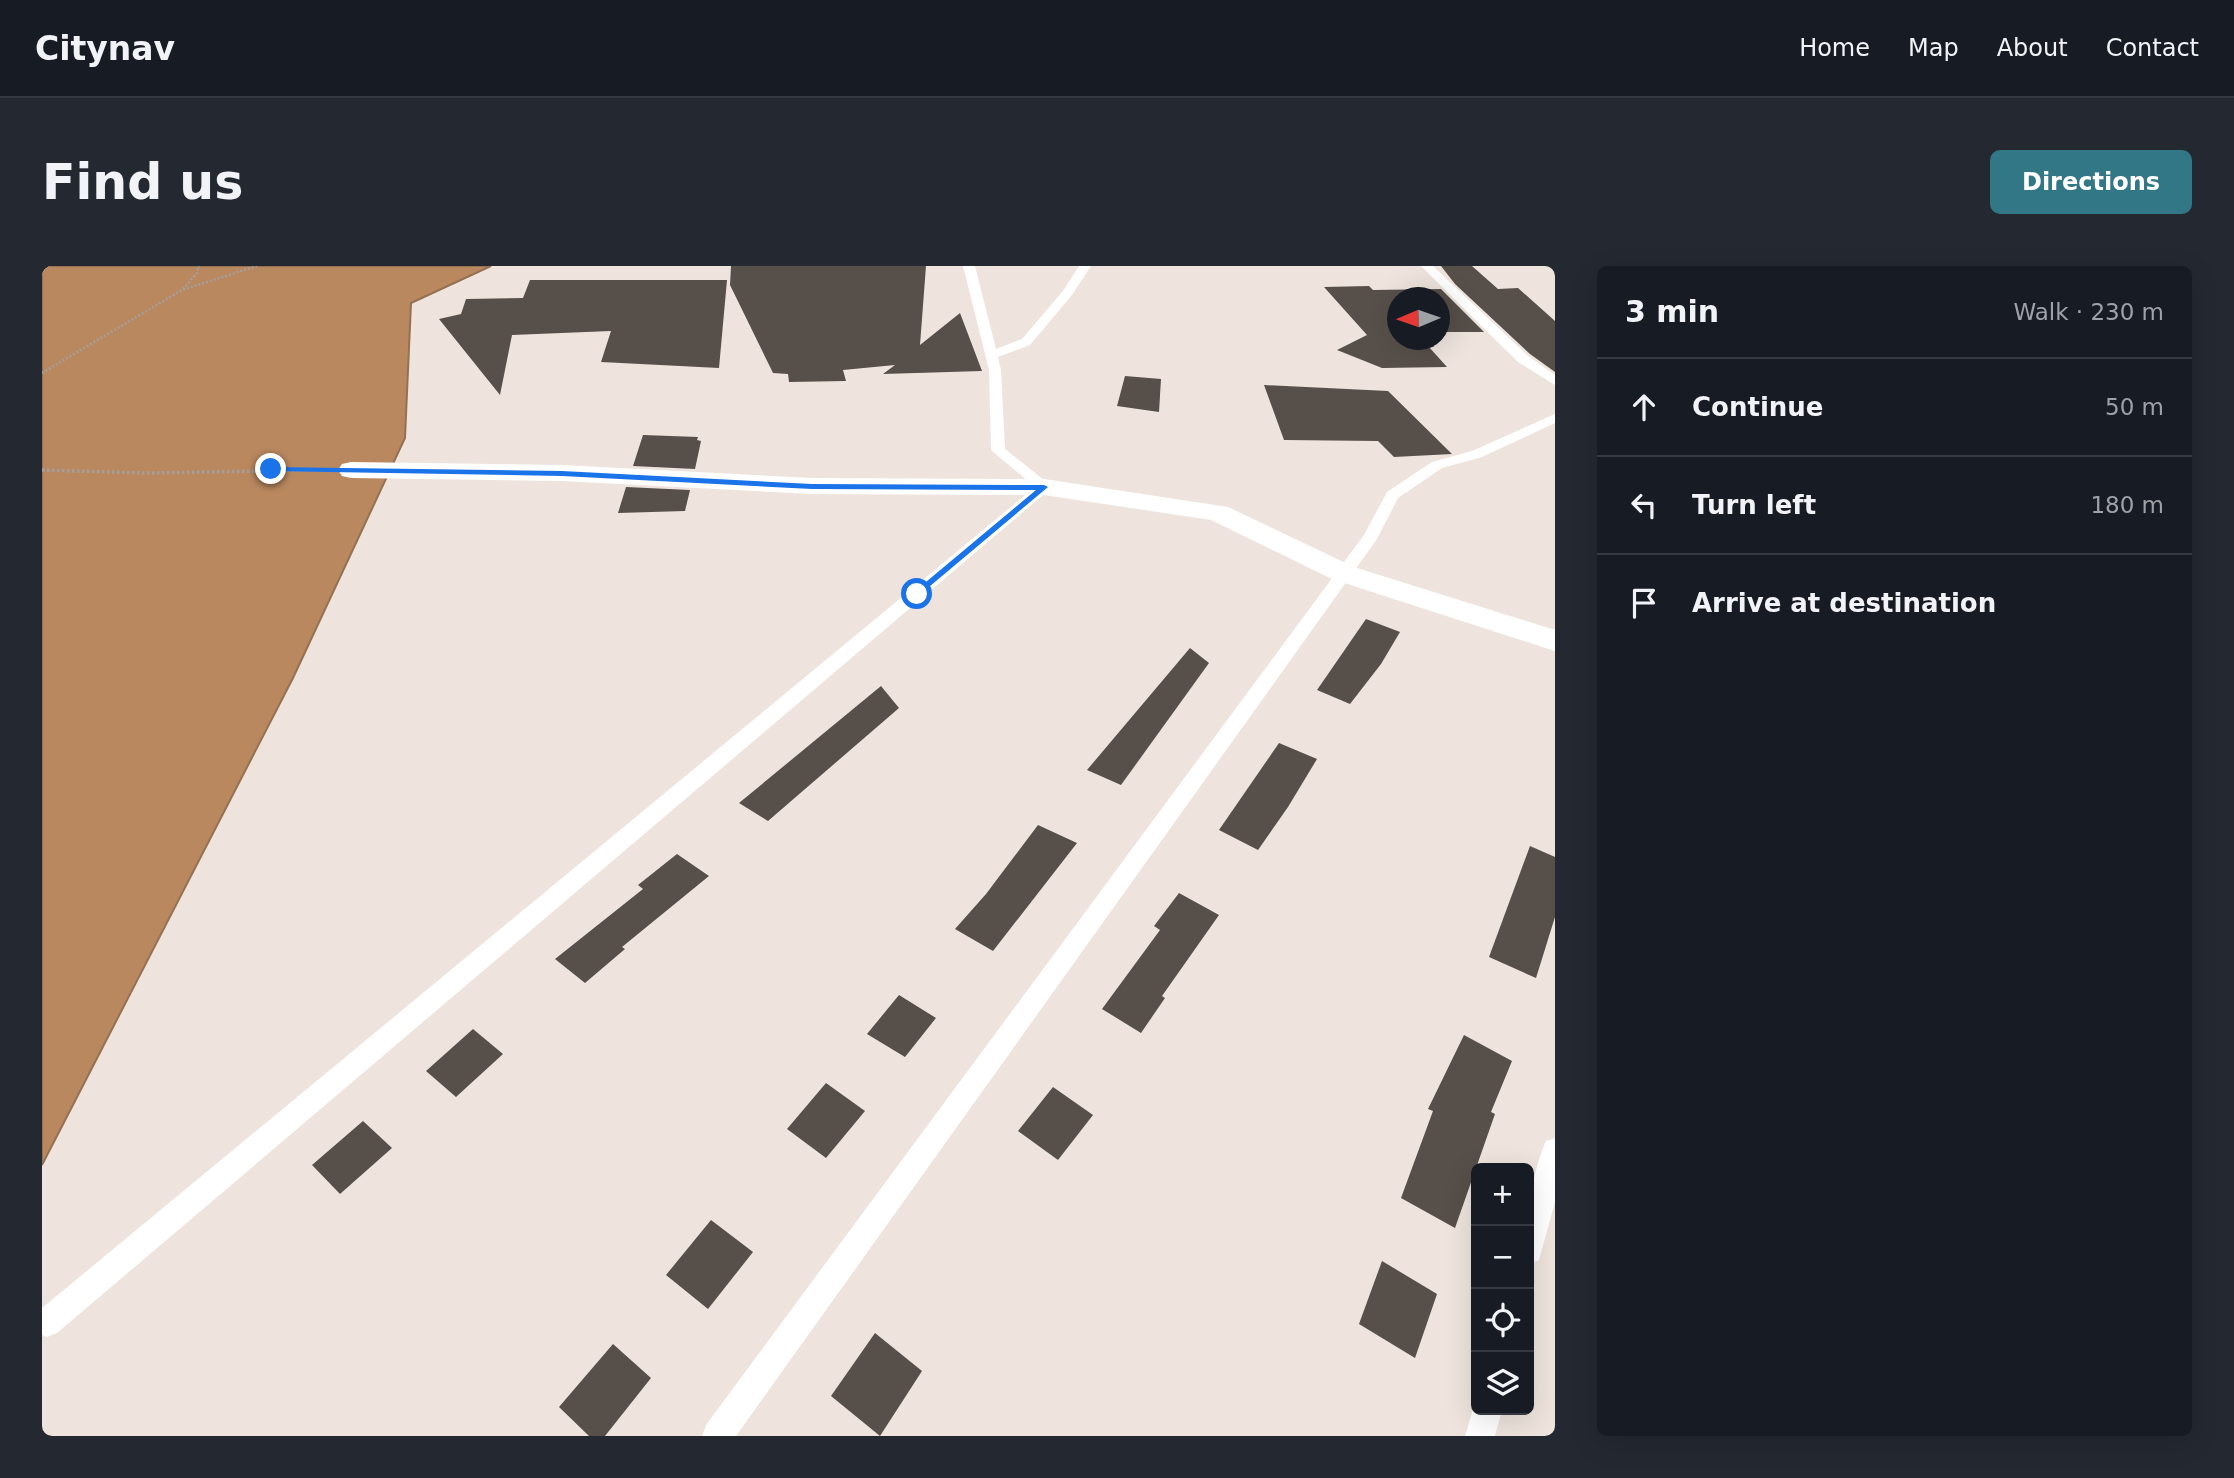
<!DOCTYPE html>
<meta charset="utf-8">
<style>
:root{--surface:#171b24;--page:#242831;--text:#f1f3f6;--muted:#9ea1a6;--line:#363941;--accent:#327785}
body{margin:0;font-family:"DejaVu Sans",sans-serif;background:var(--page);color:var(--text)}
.controls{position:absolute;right:21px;bottom:21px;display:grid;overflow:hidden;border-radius:10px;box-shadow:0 7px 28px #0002}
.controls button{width:63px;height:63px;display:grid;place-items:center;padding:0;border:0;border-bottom:2px solid var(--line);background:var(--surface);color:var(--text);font:35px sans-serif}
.compass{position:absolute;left:1345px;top:21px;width:63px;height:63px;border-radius:50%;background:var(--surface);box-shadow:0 7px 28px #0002;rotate:268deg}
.stop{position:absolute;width:21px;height:21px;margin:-16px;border:5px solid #1a73e8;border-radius:50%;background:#fff}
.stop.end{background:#1a73e8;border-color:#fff;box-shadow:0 2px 7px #0008}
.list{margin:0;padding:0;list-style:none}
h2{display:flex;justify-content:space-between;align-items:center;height:91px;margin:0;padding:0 28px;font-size:30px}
h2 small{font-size:23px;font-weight:400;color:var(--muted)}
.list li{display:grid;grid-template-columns:46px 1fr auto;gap:21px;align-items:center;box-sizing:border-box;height:98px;padding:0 28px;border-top:2px solid var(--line)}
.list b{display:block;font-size:26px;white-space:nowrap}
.list em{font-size:23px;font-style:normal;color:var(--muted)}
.icon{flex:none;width:38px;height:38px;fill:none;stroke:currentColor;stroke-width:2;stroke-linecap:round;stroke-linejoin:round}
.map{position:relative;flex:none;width:1513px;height:1170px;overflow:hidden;border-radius:10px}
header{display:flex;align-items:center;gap:42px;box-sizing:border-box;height:98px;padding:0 35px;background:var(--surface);border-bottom:2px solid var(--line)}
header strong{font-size:33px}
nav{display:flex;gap:38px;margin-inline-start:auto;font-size:24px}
.intro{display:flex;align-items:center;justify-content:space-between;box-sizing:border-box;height:168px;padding:0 42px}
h1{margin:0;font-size:49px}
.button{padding:18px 32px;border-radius:10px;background:var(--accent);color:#fff;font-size:24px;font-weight:700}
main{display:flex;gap:42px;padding:0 42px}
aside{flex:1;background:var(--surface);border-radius:10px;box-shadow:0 7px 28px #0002}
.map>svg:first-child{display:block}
</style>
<header>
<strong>Citynav</strong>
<nav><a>Home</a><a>Map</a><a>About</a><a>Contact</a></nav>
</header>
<div class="intro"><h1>Find us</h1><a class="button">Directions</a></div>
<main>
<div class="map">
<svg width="1513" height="1170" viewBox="0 0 1513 1170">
<rect width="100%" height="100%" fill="#eee4dd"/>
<polygon fill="#b9885f" stroke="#947153" stroke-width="2" points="0,0 449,0 369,37 363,172 251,412 0,899"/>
<g fill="#574f49">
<polygon points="689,0 884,0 878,79 918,47 940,105 841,108 853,99 801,104 804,115 747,116 746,108 731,107 688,19"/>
<polygon points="1399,0 1430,0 1456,23 1476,22 1513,55 1513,106 1488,88 1413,18"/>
<polygon points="488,14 685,14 677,102 559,96 569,65 470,69 458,129 397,53 419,48 424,33 481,32"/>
<polygon points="1327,20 1331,24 1399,23 1442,66 1397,66 1397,32 1355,32 1355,74 1386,74 1392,81 1387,81 1405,101 1340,102 1295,84 1325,69 1282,21"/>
<polygon points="1083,110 1119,113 1117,146 1075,140"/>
<polygon points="1222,119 1346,125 1410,188 1352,191 1336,175 1242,174"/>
<polygon points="601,169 656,171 655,174 659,175 653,203 591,200"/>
<polygon points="584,221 648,224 643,245 576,247"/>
<polygon points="1324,353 1358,366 1339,398 1308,438 1275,424"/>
<polygon points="1148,382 1167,397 1079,519 1045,504"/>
<polygon points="839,420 857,442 726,555 697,537"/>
<polygon points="1237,477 1275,493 1246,541 1216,584 1177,564"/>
<polygon points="996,559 1035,577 951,685 913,663 944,628"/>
<polygon points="1488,580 1513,591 1513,651 1494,712 1447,691"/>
<polygon points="635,588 667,610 580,681 583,683 543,717 513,693 601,623 596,619"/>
<polygon points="1137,627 1177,649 1120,730 1123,732 1099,767 1060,743 1118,664 1112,660"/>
<polygon points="857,729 894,752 863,791 825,768"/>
<polygon points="431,763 461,788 414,831 384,805"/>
<polygon points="1422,769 1470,795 1449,846 1453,848 1413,962 1359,932 1391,845 1386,843"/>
<polygon points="784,817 823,845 784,892 745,863"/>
<polygon points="1011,821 1051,849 1016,894 976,865"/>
<polygon points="321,855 350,882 298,928 270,899"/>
<polygon points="669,954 711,986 666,1043 624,1009"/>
<polygon points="1340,995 1395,1028 1373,1092 1317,1058"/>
<polygon points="833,1067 880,1105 838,1170 789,1130"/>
<polygon points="571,1078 609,1112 563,1170 547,1170 517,1141"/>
</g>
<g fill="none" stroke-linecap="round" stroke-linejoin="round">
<g stroke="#a69e99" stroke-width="2.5" stroke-dasharray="2 2" stroke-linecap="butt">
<polyline points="141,23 155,7 157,0"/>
<polyline points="0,107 140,24 215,0"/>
</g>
<polyline stroke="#a69e99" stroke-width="3.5" stroke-dasharray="2.5 2.5" stroke-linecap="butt" points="0,204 105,207 279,204"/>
<g fill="#fff" fill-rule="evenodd">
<polygon points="921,0 933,0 954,83 980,73 1021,25 1037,0 1049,0 1030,29 988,79 956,91 959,104 963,183 1007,218 1009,221 1007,224 15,1067 5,1071 0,1069 0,1042 993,221 949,184 947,104"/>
<polygon points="1379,0 1391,0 1486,90 1513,109 1513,119 1476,96"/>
<polygon points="1513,148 1513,157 1440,191 1400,202 1356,232 1335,273 694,1170 660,1170 664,1159 1322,269 1345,226 1390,196 1430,185"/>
<path d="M 1513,872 L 1513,936 L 1497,994 L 1487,998 C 1485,956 1487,914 1504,875 Z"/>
<polygon points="1434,1133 1434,1144 1460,1144 1453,1170 1423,1170"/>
</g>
<polygon fill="#fff" fill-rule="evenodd" points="309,196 520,199 770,212 1002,213 1186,241 1312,301 1513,364 1513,385 1290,313 1169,254 1002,229 770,228 520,215 309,212 300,210 296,204 300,198"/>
</g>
<polygon fill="#1a73e8" points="229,201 520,205 770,218 1002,219 1006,221 875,331 870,328 872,326 994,224 770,223 520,210 226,205"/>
</svg>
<div class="controls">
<button>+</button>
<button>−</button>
<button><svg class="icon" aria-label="locate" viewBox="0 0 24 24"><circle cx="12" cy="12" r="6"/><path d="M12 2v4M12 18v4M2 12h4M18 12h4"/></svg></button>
<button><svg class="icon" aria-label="layers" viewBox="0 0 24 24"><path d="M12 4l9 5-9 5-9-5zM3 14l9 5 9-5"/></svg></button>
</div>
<svg class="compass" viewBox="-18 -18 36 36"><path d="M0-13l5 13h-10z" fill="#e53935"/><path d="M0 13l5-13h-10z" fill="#9ea1a6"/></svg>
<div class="stop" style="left:875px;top:328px"></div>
<div class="stop end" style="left:229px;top:203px"></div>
</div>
<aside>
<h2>3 min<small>Walk · 230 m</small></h2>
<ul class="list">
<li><svg class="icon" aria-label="ahead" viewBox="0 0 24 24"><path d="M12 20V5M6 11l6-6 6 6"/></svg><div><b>Continue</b></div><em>50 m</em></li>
<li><svg class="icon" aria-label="left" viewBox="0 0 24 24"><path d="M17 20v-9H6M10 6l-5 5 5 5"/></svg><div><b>Turn left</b></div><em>180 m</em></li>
<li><svg class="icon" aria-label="arrive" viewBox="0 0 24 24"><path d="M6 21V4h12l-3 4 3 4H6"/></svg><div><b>Arrive at destination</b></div></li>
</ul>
</aside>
</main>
